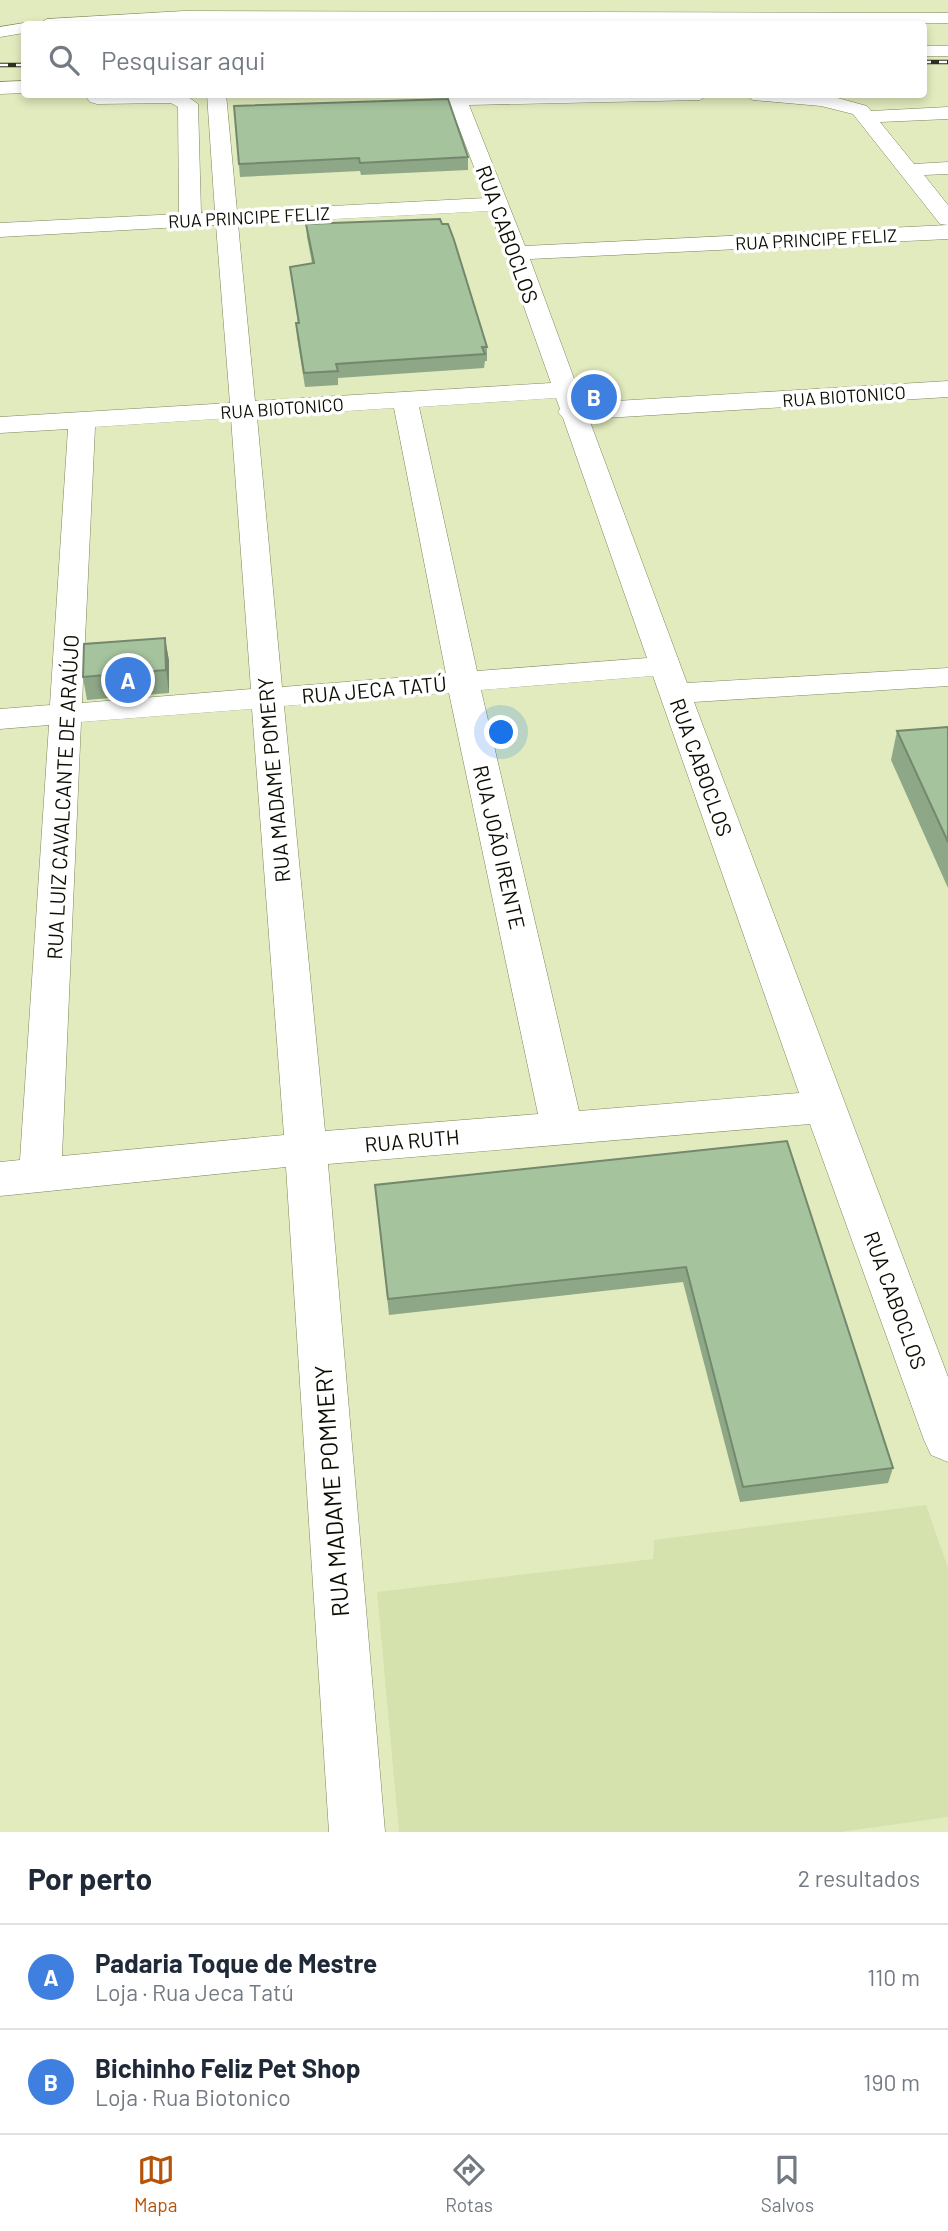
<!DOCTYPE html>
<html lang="pt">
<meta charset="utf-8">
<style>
:root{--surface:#fff;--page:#f2f2f3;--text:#1f2937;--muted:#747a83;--line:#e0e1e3;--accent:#b45309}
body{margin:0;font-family:Barlow,sans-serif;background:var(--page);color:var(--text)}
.you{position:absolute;left:502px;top:733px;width:24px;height:24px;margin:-18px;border:5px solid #fff;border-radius:50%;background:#1a73e8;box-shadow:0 0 0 10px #1a73e833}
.badge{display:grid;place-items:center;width:46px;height:46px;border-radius:50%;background:var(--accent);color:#fff;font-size:23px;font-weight:700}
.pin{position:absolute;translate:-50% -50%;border:4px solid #fff;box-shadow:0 2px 7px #0006}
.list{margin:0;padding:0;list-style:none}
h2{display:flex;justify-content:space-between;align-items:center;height:91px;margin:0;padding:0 28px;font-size:30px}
h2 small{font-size:23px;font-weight:400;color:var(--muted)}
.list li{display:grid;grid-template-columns:46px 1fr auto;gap:21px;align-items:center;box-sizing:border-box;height:105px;padding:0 28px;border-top:2px solid var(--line)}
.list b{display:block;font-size:26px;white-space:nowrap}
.list p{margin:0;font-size:23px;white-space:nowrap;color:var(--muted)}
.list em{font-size:23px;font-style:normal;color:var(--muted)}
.icon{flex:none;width:38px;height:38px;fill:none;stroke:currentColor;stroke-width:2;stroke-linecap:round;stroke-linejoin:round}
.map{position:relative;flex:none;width:948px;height:1832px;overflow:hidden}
.search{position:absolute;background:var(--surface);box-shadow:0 4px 10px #0003;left:21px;right:21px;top:21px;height:77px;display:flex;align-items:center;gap:18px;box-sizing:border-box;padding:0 24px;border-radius:7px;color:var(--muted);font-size:26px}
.sheet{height:301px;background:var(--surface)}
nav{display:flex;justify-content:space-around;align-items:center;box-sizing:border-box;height:98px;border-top:2px solid var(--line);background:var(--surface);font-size:19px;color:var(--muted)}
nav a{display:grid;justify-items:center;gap:4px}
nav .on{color:var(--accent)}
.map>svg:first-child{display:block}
</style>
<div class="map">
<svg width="948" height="1832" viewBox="0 0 948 1832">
<rect width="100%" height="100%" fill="#e1ebbd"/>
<polygon fill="#d6e2ad" points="926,1505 948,1568 948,1817 840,1832 399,1832 377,1592 653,1559 654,1540"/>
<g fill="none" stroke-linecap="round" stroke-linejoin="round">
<g stroke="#7d865c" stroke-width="1">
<g id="minor">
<polygon points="184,11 948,13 948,23 184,21 128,24 38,24 47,19"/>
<polygon points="24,23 30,24 24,24 24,33 0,37 0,27"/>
<rect x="923" y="46" width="25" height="10"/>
<polygon points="24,81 24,93 0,94 0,82"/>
<path d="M 90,94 L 184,94 L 198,104 L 201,213 L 215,212 L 207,94 L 226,94 L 237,211 L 486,198 L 446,94 L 709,94 L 700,100 L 469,105 L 525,246 L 948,225 L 940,224 L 853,114 L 821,106 L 753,100 L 744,94 L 823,94 L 867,106 L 871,111 L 948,107 L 948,119 L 880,122 L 914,164 L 948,162 L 948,174 L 924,175 L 948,205 L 948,239 L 530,259 L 583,403 L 948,381 L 948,397 L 589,419 L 687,683 L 948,668 L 948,686 L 694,702 L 948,1377 L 948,1462 L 931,1455 L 924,1440 L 810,1124 L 328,1164 L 385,1832 L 329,1832 L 286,1167 L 0,1196 L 0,1162 L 20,1160 L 49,725 L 0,729 L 0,709 L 50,705 L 68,429 L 0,433 L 0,417 L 230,403 L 216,225 L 0,237 L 0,223 L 179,214 L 178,107 L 171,103 L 97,104 L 90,102 L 87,98 ZM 490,211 L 551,383 L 255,401 L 238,224 ZM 556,398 L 560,409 L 558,412 L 563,418 L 647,658 L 477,671 L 419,407 ZM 394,408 L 446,674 L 282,687 L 257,417 ZM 231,418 L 251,689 L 82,703 L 95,427 ZM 653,676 L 799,1093 L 579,1111 L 481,690 ZM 449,693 L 538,1114 L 325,1131 L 284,706 ZM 252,709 L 284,1135 L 62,1156 L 81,722 Z"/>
</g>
</g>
<use href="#minor" fill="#fff" fill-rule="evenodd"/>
<g stroke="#2d311f" stroke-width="4.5">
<g id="rail">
<polyline points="923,62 948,62"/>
<polyline points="0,65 24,65"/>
</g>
</g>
<use href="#rail" stroke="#fff" stroke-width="2.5" stroke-dasharray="8" stroke-linecap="butt"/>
</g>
<g fill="#8ea887">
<polygon points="234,106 468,157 468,170 361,175 360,171 240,177"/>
<polygon points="306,224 487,347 487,361 485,361 484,368 338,378 338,385 305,387 297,337 296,323 298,323 290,267 312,263 307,237"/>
<polygon points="165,638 169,661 169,693 87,700 83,677"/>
<polygon points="948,727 948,888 891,760 897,731"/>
<polygon points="787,1141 893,1468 888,1483 740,1502 683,1282 389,1315 375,1185"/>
</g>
<polygon fill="#74886e" points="165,638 169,661 169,693 166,670"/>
<g fill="#a5c39d" stroke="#74886e" stroke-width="2">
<polygon points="448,99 468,157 360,163 359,158 239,164 234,106"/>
<polygon points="440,219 442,224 448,224 454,240 487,347 482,347 485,354 336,364 338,371 304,373 296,323 299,323 290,267 314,263 306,224"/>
<polygon points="165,638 166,670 83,677 84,644"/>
<polygon points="948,727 948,842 897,731"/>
<polygon points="787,1141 893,1468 743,1487 686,1267 388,1299 375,1185"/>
</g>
<g text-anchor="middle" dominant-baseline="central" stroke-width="7" stroke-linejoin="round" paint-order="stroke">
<g font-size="18" fill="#0b0e01" stroke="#fff">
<text transform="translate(249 217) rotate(-3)">RUA PRINCIPE FELIZ</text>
<text transform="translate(816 239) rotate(-3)">RUA PRINCIPE FELIZ</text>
<text transform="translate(844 396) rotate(-4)">RUA BIOTONICO</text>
<text transform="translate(282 408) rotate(-4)">RUA BIOTONICO</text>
</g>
<g font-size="21" fill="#0b0e01" stroke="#fff">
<text transform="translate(508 234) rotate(70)">RUA CABOCLOS</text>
<text transform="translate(374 689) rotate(-5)">RUA JECA TATÚ</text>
<text transform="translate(702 767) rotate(70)">RUA CABOCLOS</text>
<text transform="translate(273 780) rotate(-95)">RUA MADAME POMERY</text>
<text transform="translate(62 797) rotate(-87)">RUA LUIZ CAVALCANTE DE ARAÚJO</text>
<text transform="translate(500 847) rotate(77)">RUA JOÃO IRENTE</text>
<text transform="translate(412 1140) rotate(-5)">RUA RUTH</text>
<text transform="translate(896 1300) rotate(70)">RUA CABOCLOS</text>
</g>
<g font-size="24" fill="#0b0e01" stroke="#fff">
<text transform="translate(331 1491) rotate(-94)">RUA MADAME POMMERY</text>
</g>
</g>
</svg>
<div class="you"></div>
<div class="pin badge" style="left:128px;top:680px;background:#3f7fe0">A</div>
<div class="pin badge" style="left:594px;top:397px;background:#3f7fe0">B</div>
<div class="search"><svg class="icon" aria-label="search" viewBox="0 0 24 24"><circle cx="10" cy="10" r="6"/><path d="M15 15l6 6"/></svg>Pesquisar aqui</div>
</div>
<section class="sheet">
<h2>Por perto<small>2 resultados</small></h2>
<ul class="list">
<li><span class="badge" style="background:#3f7fe0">A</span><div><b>Padaria Toque de Mestre</b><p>Loja · Rua Jeca Tatú</p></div><em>110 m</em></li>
<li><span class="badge" style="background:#3f7fe0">B</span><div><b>Bichinho Feliz Pet Shop</b><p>Loja · Rua Biotonico</p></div><em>190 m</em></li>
</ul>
</section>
<nav>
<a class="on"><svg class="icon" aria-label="map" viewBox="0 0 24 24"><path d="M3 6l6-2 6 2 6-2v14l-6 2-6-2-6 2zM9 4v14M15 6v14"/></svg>Mapa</a>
<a><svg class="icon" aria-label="directions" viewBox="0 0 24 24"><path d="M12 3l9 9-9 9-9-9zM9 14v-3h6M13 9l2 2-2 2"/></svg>Rotas</a>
<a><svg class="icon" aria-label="saved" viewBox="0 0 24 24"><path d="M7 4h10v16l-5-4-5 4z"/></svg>Salvos</a>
</nav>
